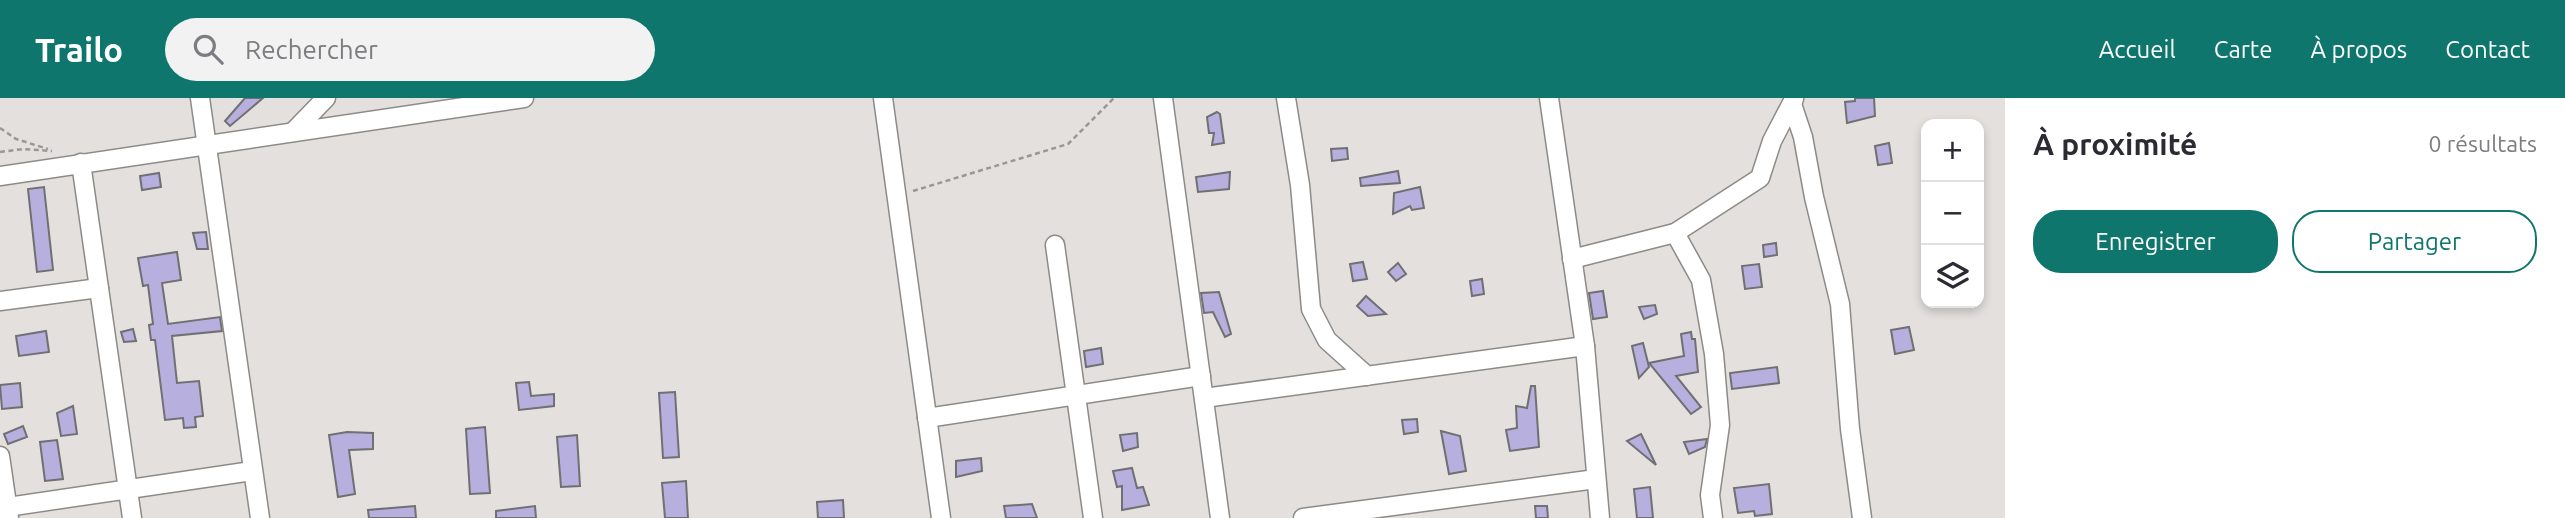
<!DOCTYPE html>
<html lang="fr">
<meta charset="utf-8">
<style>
:root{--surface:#fff;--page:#f2f2f3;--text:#2b2b33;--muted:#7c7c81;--line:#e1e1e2;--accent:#0f766e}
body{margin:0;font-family:Ubuntu,sans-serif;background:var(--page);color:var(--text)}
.controls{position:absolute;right:21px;top:21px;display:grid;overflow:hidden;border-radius:14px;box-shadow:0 4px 10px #0003}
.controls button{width:63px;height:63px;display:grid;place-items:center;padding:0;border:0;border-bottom:2px solid var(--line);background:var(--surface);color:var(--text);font:35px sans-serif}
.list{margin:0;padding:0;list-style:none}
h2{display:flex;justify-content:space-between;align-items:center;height:91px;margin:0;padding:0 28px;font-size:30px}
h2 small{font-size:23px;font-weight:400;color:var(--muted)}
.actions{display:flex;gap:14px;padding:21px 28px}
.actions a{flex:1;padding:16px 0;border:2px solid var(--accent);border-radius:28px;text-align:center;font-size:24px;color:var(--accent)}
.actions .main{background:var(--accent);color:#fff}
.icon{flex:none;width:38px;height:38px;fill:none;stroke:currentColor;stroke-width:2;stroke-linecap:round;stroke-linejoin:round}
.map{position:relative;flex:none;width:2005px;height:420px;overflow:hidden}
header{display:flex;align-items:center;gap:42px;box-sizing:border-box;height:98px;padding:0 35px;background:var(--accent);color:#fff}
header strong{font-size:33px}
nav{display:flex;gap:38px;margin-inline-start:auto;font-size:24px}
.search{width:490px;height:63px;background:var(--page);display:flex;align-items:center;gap:18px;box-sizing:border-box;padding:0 24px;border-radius:38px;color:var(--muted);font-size:26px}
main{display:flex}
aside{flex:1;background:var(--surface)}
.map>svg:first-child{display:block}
</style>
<header>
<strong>Trailo</strong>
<div class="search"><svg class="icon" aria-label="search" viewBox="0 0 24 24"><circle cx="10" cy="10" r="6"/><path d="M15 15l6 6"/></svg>Rechercher</div>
<nav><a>Accueil</a><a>Carte</a><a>À propos</a><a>Contact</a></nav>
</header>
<main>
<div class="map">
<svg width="2005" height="420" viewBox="0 0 2005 420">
<rect width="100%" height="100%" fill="#e3e0dd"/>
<g fill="#b7b0df" stroke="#706f72" stroke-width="2">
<polygon points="245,0 263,0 230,28 225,23"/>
<polygon points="1855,0 1874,0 1875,18 1847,25 1845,4 1855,3"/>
<polygon points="1217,14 1220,16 1224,45 1212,47 1214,35 1209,35 1207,19"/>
<polygon points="1889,45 1892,65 1878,67 1875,48"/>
<polygon points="1347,50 1348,61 1332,63 1331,51"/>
<polygon points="1398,73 1400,85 1361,88 1360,80"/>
<polygon points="1230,74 1229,91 1198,94 1196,79"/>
<polygon points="159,75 161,89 142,92 140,78"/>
<polygon points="44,89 53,172 37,174 28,91"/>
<polygon points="1420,89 1424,110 1412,112 1410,108 1393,116 1394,95"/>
<polygon points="206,134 208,151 197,151 193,135"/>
<polygon points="1776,145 1777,157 1764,159 1763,147"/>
<polygon points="177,154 181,182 162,185 168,226 220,219 222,233 172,238 177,285 199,283 203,318 195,319 196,329 184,330 183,320 165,322 155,242 151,242 149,227 153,226 148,187 143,188 138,160"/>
<polygon points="1363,164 1367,181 1353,183 1350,166"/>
<polygon points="1398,165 1406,176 1396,183 1388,174"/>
<polygon points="1759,166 1762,189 1745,191 1742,168"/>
<polygon points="1482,181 1484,196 1472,198 1470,183"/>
<polygon points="1603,193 1607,219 1593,221 1589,195"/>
<polygon points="1219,194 1231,236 1225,239 1213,214 1204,215 1201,195"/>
<polygon points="1366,198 1386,216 1368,218 1357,208"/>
<polygon points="1655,207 1657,216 1644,221 1639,209"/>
<polygon points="1909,229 1914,252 1895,256 1891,232"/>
<polygon points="133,231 136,243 124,244 121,234"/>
<polygon points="46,233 49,254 19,258 16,238"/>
<polygon points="1691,234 1692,241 1695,241 1698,274 1676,278 1701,309 1691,316 1649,265 1684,258 1681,236"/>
<polygon points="1643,245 1649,269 1639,280 1632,248"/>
<polygon points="1101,250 1103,266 1086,269 1084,253"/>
<polygon points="1777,269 1779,285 1732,291 1730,275"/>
<polygon points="529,284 531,298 554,296 554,308 519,312 516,285"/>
<polygon points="20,285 22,309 2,311 0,287"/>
<polygon points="1531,288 1535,288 1539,349 1510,353 1506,332 1517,330 1516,308 1527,310"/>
<polygon points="675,294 679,359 663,360 659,295"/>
<polygon points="73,308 77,336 61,338 57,315"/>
<polygon points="1417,321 1418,334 1404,336 1402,322"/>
<polygon points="23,328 27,339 8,346 4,336"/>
<polygon points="485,329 490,395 470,396 466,331"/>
<polygon points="1441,333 1460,338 1466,373 1449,376"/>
<polygon points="347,334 373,335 373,351 349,352 355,396 338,399 329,337"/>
<polygon points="1137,335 1138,349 1123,353 1120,337"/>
<polygon points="1641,336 1656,367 1627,343"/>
<polygon points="577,337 580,388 561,389 557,339"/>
<polygon points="1707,341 1705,349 1689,356 1684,344"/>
<polygon points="57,342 63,381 45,383 40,344"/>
<polygon points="981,360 982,373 956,379 956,363"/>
<polygon points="1132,370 1137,390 1143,389 1149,407 1122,412 1122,388 1117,389 1113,373"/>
<polygon points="686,383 688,420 665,420 662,385"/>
<polygon points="1769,386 1772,416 1755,418 1754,413 1738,415 1734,390"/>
<polygon points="1650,389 1653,420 1637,420 1634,391"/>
<polygon points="843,402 844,420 818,420 817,404"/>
<polygon points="1032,406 1037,420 1006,420 1004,408"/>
<polygon points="415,408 416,420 369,420 368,412"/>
<polygon points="535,408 536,420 496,420 496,413"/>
<polygon points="1535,408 1547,408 1548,420 1536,420"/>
</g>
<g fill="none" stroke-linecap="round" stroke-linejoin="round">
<g stroke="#8d8b88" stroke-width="21">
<g id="street">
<polyline points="200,0 260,420"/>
<polyline points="883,0 941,420"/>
<polyline points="1163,0 1220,420"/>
<polyline points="1286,0 1300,87 1311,211 1327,242 1367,278"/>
<polyline points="1549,0 1585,248 1600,420"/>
<polyline points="1792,6 1803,39 1814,99 1840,206 1850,331 1862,420"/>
<polyline points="293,34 326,0"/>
<polyline points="81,65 132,420"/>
<polyline points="0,78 524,0"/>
<polyline points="1675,135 1701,182 1714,256 1720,327 1710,397 1713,420"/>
<polyline points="1055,147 1093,420"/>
<polyline points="1572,161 1675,135 1760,80 1772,43 1794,1"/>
<polyline points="0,203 99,190"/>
<polyline points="1204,300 1585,248"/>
<polyline points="927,320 1201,278"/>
<polyline points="0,358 9,420"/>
<polyline points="0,410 252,373"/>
<polyline points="1303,420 1596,381"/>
</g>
</g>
<g stroke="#9a9896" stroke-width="2.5" stroke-dasharray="5 3.5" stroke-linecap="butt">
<polyline points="0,30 16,41 48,51"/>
<polyline points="0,54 23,51 52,53"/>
<polyline points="913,93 1068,46 1114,0"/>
</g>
<use href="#street" stroke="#fff" stroke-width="18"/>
</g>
</svg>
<div class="controls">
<button>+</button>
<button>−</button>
<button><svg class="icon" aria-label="layers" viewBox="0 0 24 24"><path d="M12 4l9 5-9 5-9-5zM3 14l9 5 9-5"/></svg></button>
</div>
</div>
<aside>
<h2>À proximité<small>0 résultats</small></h2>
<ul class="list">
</ul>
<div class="actions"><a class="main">Enregistrer</a><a>Partager</a></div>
</aside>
</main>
